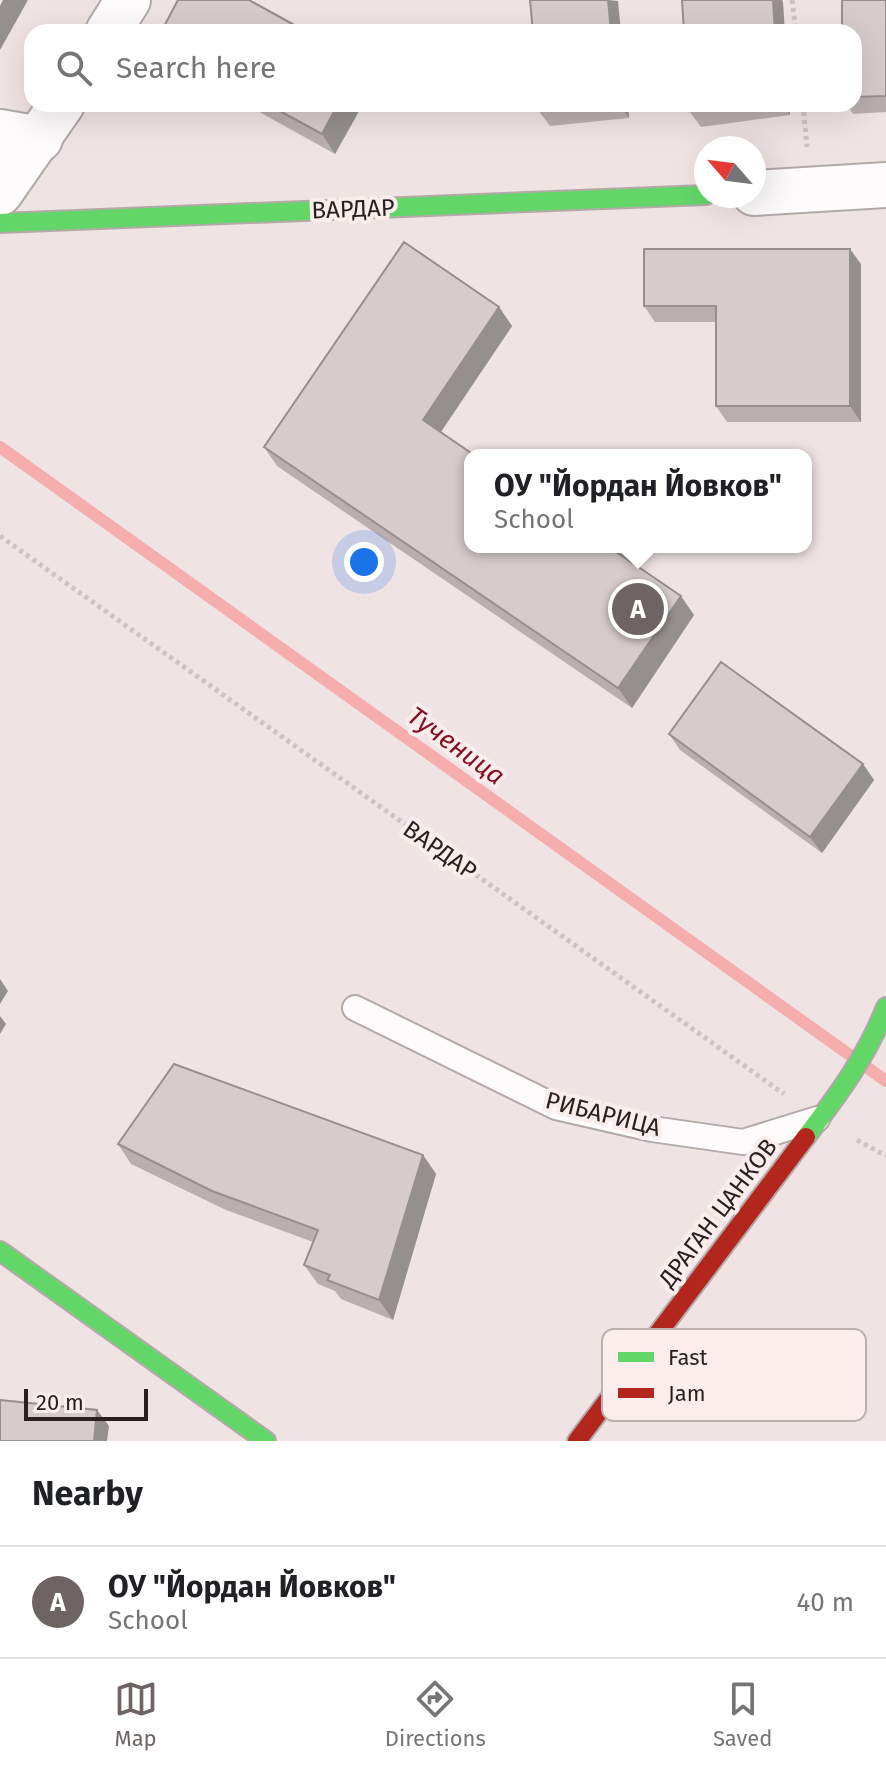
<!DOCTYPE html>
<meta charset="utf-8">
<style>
:root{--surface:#fff;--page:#f2f2f2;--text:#202124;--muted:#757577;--line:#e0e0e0;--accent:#6e6464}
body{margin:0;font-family:"Fira Sans",sans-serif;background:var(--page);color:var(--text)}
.compass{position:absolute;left:694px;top:136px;width:72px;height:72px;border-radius:50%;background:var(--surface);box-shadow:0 8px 32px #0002;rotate:298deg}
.scale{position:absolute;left:24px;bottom:20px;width:124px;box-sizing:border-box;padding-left:8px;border:4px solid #281f1f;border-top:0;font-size:22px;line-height:28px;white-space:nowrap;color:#281f1f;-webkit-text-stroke:6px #fceded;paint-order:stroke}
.you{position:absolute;left:364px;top:562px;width:28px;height:28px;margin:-20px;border:6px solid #fff;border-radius:50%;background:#1a73e8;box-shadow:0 0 0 12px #1a73e833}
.badge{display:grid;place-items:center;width:52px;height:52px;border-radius:50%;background:var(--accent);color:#fff;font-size:26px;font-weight:700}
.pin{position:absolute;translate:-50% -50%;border:4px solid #fff;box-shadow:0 2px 8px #0006}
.popup{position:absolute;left:464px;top:449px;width:348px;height:104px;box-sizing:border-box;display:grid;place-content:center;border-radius:16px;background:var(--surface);filter:drop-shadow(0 2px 6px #0005);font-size:26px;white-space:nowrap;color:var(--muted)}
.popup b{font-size:30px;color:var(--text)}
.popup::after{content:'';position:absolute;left:50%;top:100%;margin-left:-16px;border:16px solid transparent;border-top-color:var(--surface)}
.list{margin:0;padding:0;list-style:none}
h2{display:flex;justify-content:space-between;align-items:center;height:104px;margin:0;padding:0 32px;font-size:34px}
h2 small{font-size:26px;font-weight:400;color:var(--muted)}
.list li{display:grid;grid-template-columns:52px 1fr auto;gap:24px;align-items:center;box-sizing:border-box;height:112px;padding:0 32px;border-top:2px solid var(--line)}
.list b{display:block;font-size:30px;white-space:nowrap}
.list p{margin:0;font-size:26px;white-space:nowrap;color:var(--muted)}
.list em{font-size:26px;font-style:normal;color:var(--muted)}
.icon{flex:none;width:44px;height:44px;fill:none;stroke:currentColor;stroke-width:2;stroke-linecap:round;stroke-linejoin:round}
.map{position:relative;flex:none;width:886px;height:1441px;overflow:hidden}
.search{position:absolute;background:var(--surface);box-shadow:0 8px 32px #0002;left:24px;right:24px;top:24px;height:88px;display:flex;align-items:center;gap:20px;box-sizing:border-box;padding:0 28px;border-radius:24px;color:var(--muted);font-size:30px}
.sheet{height:216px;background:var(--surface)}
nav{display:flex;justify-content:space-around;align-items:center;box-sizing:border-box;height:112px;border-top:2px solid var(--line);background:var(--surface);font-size:22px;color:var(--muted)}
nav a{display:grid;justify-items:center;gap:4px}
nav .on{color:var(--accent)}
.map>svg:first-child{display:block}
</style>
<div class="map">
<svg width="886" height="1441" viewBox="0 0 886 1441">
<rect width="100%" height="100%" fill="#f0e3e3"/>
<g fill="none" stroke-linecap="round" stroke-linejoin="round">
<polyline stroke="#f6adad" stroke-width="12" points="0,447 886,1081"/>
<g stroke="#b2a9a8" stroke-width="28">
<polyline id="lane" points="355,1008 556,1107 652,1129 743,1142 817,1119"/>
</g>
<g stroke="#b2a9a8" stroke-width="48">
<g id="street">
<polyline points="108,32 128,0"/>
<polyline points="0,132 40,139"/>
<polyline points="0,193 62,104"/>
<polyline points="754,193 886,185"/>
</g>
</g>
<g stroke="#b2a9a8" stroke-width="22">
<g id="fast">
<polyline points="0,223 706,195"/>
<path d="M 806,1137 C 838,1095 867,1056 886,1007"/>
<polyline points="0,1251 266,1441"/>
</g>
</g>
<g stroke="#b2a9a8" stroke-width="22">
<polyline id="jam" points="577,1441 806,1137"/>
</g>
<g stroke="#cac5c5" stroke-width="5" stroke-dasharray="4 4" stroke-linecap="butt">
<polyline points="792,0 796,32"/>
<polyline points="803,104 807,147"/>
<polyline points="0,536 784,1094"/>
<polyline points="857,1140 886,1156"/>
</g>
<use href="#lane" stroke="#fdfbfb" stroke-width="24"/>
<use href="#street" stroke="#fdfbfb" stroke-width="44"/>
<use href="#fast" stroke="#63d668" stroke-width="18"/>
<use href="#jam" stroke="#b3261e" stroke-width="18"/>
</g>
<g fill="#b9afaf">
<polygon points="886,0 886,112 853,114 847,104 854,104 854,32"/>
<polygon points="245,104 363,104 335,154"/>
<polygon points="538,104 628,104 629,118 550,126 538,110"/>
<polygon points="689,104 789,104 790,115 701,127 689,111"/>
<polygon points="861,264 861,422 727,422 716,406 716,322 655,322 644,306"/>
<polygon points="499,307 512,326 441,432 694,615 632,708 277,466 264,447"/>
<polygon points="669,734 863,764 874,780 822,853 680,750"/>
<polygon points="118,1144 423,1155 436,1174 393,1320 341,1299 335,1291 318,1284 304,1265 313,1242 226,1210 131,1164"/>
</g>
<g fill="#968f8f">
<polygon points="3,0 28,0 0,50 0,6"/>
<polygon points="608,0 618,1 621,32 611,32"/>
<polygon points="773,0 782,0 783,2 785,32 775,32"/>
<polygon points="338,104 363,104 335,154 322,134"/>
<polygon points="619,104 628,104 629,118"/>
<polygon points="782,104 789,104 790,115"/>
<polygon points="850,249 861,264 861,422 850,406"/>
<polygon points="499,307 512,326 436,439 423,420"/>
<polygon points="681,596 694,615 632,708 618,688"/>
<polygon points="863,764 874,780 822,853 810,837"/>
<polygon points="0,979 8,991 0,1004"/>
<polygon points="0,1016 6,1024 0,1034"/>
<polygon points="423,1155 436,1174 393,1320 379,1300"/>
<polygon points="97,1410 109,1426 107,1441 94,1441"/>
</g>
<g fill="#d7cccc" stroke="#968f8f" stroke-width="2">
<polygon points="178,0 249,0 307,32 161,32"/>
<polygon points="530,0 608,0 611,32 533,32"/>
<polygon points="682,0 773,0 775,32 684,32"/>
<polygon points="842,0 886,0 886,96 854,97 854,32 842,32"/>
<polygon points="267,104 338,104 322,134"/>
<polygon points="538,104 602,104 538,110"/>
<polygon points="689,104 740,104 689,111"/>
<polygon points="404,242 499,307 423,420 474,455 470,455 470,547 609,547 681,596 618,688 264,447"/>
<polygon points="644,249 850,249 850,406 716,406 716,306 644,306"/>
<polygon points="721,662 863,764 810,837 669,734"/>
<polygon points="174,1064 423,1155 379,1300 327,1280 330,1275 304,1265 318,1230 212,1191 118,1144"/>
<polygon points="0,1400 97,1410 94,1441 0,1441"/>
</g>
<g text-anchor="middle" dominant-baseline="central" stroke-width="8" stroke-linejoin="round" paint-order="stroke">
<g font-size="24" fill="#281f1f" stroke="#fceded">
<text transform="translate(353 209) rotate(-2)">ВАРДАР</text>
<text transform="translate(440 850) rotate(35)">ВАРДАР</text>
<text transform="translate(603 1114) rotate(14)">РИБАРИЦА</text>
<text transform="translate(718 1213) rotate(-53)">ДРАГАН ЦАНКОВ</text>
</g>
<g font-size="26" font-style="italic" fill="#840e22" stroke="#fceded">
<text transform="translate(456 746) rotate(36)">Тученица</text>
</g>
</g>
<rect x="602" y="1329" width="264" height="92" rx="12" fill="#fceded" stroke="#bcafaf" stroke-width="2"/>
<rect x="618" y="1352" width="36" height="10" fill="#63d668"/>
<rect x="618" y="1388" width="36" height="10" fill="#b3261e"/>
<g font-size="22" fill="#281f1f">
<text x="668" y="1365">Fast</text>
<text x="668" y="1401">Jam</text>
</g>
</svg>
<svg class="compass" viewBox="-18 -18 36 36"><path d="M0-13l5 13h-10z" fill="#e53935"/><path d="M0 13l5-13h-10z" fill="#757577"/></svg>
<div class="scale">20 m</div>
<div class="you"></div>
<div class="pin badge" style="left:638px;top:609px">A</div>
<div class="popup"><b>ОУ &quot;Йордан Йовков&quot;</b>School</div>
<div class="search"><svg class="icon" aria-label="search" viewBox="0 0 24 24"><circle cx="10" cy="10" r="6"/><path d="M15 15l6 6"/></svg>Search here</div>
</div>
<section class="sheet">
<h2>Nearby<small></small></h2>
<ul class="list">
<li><span class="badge">A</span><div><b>ОУ &quot;Йордан Йовков&quot;</b><p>School</p></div><em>40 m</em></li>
</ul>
</section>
<nav>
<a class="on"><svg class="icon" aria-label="map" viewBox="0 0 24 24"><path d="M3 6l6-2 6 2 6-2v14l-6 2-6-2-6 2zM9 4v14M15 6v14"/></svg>Map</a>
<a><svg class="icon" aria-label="directions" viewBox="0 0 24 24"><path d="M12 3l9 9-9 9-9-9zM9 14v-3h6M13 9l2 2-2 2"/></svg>Directions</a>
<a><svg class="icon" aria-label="saved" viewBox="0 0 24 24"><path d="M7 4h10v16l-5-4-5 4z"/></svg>Saved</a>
</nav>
